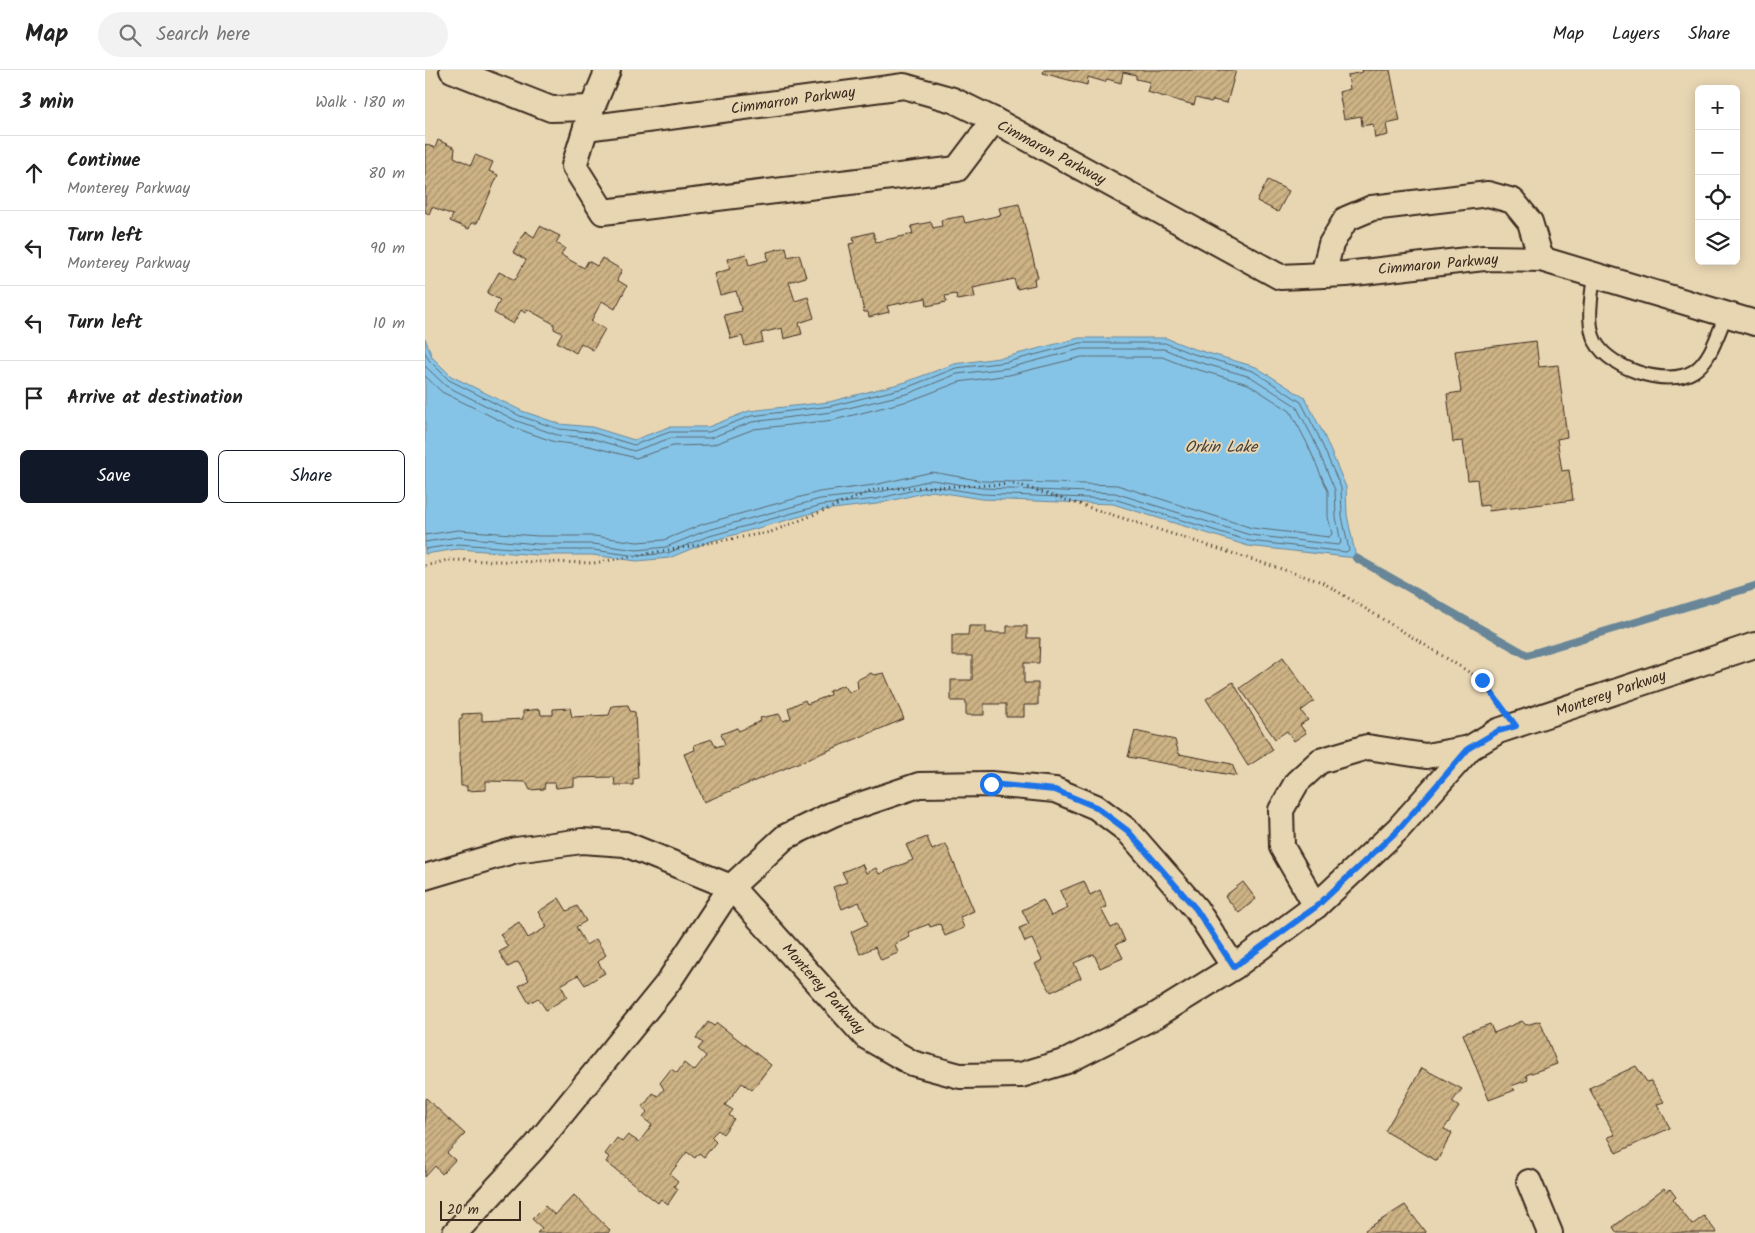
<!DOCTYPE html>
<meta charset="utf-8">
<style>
:root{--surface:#fff;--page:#f2f2f2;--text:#222;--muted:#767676;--line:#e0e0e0;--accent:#111827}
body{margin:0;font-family:Kalam,sans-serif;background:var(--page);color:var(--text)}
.controls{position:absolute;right:15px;top:15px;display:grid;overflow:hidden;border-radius:8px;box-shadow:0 2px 12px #0003}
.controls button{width:45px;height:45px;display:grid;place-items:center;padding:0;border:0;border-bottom:1px solid var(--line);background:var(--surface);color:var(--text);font:25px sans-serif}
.scale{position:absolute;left:15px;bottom:12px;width:81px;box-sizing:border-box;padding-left:5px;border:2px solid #3b2a1e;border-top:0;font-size:14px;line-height:18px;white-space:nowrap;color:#3b2a1e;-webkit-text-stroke:4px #e8d6b3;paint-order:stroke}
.stop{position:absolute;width:15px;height:15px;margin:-11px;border:4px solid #1a73e8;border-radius:50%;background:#fff}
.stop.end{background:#1a73e8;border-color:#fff;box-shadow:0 1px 5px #0008}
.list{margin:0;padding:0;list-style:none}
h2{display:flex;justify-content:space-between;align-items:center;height:65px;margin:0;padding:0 20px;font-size:21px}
h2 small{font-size:16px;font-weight:400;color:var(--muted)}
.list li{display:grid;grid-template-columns:32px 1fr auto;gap:15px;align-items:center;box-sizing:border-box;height:75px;padding:0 20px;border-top:1px solid var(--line)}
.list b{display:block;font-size:19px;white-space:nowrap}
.list p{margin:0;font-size:16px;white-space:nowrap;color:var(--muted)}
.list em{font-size:16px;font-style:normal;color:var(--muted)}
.actions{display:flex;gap:10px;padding:15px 20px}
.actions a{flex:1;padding:11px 0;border:1px solid var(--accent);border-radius:8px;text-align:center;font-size:18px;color:var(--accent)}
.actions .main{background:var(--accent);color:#fff}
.icon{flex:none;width:28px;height:28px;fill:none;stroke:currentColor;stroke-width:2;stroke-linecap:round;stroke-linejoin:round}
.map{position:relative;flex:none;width:1330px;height:1163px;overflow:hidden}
header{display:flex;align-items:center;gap:30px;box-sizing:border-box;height:70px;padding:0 25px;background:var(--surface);border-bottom:1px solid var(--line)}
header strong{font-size:24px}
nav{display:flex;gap:28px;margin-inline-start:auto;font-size:18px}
.search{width:350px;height:45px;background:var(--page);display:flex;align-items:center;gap:12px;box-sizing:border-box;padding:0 18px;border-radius:28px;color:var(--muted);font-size:19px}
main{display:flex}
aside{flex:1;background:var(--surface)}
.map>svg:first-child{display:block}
</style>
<header>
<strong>Map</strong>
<div class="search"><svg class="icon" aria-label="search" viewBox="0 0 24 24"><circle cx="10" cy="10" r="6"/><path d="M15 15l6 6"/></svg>Search here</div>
<nav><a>Map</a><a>Layers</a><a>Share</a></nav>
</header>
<main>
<aside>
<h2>3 min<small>Walk · 180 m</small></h2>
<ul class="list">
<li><svg class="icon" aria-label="ahead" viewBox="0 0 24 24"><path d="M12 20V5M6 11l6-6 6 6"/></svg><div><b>Continue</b><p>Monterey Parkway</p></div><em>80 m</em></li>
<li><svg class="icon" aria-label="left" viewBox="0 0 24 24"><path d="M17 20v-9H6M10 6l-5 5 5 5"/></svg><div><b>Turn left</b><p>Monterey Parkway</p></div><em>90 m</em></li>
<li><svg class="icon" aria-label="left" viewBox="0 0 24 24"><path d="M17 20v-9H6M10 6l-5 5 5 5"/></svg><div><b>Turn left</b></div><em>10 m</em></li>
<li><svg class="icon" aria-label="arrive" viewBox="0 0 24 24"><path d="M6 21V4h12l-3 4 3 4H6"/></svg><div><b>Arrive at destination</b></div></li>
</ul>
<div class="actions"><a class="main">Save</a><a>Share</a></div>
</aside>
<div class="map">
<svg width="1330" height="1163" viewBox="0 0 1330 1163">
<defs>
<pattern id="building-hatch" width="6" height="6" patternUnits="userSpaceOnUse" patternTransform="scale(1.25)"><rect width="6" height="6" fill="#cdb385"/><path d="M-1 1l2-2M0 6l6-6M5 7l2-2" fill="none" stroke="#a8926c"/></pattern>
</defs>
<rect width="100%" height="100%" fill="#e8d6b3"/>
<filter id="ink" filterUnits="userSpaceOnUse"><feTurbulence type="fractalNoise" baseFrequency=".02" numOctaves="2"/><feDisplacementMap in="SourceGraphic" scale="10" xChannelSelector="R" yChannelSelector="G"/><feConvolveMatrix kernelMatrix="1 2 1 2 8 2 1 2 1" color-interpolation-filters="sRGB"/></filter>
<g filter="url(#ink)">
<polygon fill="#86c4e7" stroke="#688697" points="0,268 7,287 26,306 97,341 135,354 167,357 209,370 244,357 283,357 324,341 404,332 481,312 529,294 581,287 654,268 741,268 766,278 831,297 880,328 898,363 921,417 922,445 931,488 823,476 688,434 556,429 507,421 452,434 398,440 283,472 244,488 212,491 167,485 113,485 33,479 0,484"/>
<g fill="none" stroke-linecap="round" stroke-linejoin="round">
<g stroke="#59686e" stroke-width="1">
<polyline points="0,282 4,290 24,310 95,346 134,359 166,362 209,375 245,362 284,362 326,346 406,336 483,317 531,298 582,292 655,273 740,273 765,283 828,301 876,332 893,365 916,418 917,446 924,480 921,482 824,471 689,429 557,424 507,416 451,429 397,435 281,467 243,483 212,486 168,480 113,480 33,474 0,479"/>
<polyline points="0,296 21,316 92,351 132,365 165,368 209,381 246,368 285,368 327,352 407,342 485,323 532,304 583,298 656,279 739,279 763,289 826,307 871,336 888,368 910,420 911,447 916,473 913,475 825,465 690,423 557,418 507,410 450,423 395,429 280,461 241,477 212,480 168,474 113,474 33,467 0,472"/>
<polyline points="0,306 17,322 90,358 130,372 164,376 211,388 248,376 287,375 329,359 409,350 487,330 534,312 584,305 657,287 737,287 760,296 823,314 865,341 881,371 903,421 903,447 907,464 904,467 827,458 692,415 558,411 507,402 449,415 394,422 278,454 239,470 212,472 169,466 113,466 33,460 0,465"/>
</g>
<polyline stroke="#688697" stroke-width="8" points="931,488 1102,585 1330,516"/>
</g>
<g fill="url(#building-hatch)" stroke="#3b2a1e">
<polygon points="619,0 811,0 802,33 788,30 786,32 771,28 769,35 722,22 725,12 711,9 711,5 698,2 696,13 682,9 680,12 663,7 662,15 618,3"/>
<polygon points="937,0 965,0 975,51 961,54 963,65 950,68 948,54 937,56 936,46 919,49 914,22 925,19 923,5 938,2"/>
<polygon points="13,70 30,78 29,87 46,95 50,85 68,92 64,101 73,105 52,153 46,153 44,159 25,151 28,145 7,137 4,144 0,142 0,74 10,78"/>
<polygon points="843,110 864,121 853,142 832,131"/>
<polygon points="594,134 613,208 609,208 610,215 592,219 589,209 548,218 550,227 532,230 531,224 520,226 522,232 502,236 501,228 462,236 464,242 444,247 443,242 439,242 424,174 429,173 428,167 448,162 451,172 488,164 486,156 506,152 508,158 517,156 516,150 538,146 540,153 576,145 574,138"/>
<polygon points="115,156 135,166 131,173 140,178 136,185 159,198 163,191 172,196 177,188 197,200 192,210 202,216 190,239 177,231 166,251 180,259 168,280 156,273 151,283 132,272 137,263 129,259 129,254 102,239 100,243 96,240 88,254 69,243 75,230 62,223 74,202 90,210 101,190 88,182 100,161 109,167"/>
<polygon points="361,177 363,187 374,184 381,207 364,212 370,231 383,227 389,248 374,253 377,264 359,269 357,258 336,263 338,272 320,276 317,266 306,269 299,245 317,241 311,221 295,225 289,204 305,199 302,189 321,184 324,195 343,190 342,182"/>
<polygon points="1111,271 1114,297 1133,295 1142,367 1132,369 1137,401 1144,400 1148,430 1064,441 1063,435 1055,436 1052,409 1043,410 1038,371 1028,372 1022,324 1036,322 1030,281"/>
<polygon points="544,556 561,556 561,563 582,563 582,556 602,556 602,568 615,568 614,593 599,593 599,613 613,613 613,635 599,635 599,647 581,647 581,634 559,634 559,645 541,645 541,631 526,631 526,610 547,610 547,586 527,586 527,565 543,565"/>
<polygon points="858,587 889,631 876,641 883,650 875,655 881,663 869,671 862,661 850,669 815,618"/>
<polygon points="446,603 449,605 459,603 479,649 279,732 259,684 270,680 269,675 287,669 291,677 300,674 296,664 312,658 314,661 336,651 335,648 354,644 358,651 366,648 363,638 380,630 382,634 405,625 404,621 419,615 424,622 433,619 432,610"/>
<polygon points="808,612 848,680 823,696 781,629"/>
<polygon points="203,635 205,641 210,642 213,708 208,709 208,715 190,715 189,707 149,708 149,716 131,718 130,713 120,713 119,719 105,720 101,712 61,711 61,720 42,721 42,716 36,716 34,650 37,649 37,644 57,643 57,651 98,649 98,641 115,639 116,645 128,645 128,639 145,638 147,647 184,645 187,636"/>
<polygon points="710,661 750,670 754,684 807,694 812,706 703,687"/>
<polygon points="502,767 507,780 521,774 549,841 535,847 539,858 520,866 515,854 505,857 504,854 483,862 485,867 470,874 473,883 456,890 450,877 435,884 426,862 443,854 434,832 417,839 408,817 422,812 417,802 437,794 441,803 451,798 454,804 488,790 481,775"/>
<polygon points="659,811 665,825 675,820 682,837 676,839 686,858 693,855 700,871 691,874 698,888 675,898 669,884 649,893 656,908 626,922 610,894 617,890 607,869 600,872 594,858 604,854 597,840 618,830 626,846 643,838 635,821"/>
<polygon points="818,812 831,829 814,843 800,826"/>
<polygon points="134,828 142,841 152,836 161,851 151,857 161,875 171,869 181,885 173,892 180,903 160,915 153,905 136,915 142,927 121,940 113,928 104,933 94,916 104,910 93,892 83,897 74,882 83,877 75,864 94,852 103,868 122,857 113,842"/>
<polygon points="1097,951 1101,955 1115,951 1132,994 1101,1005 1103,1010 1086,1016 1090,1020 1064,1030 1038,964 1065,954 1069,963"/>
<polygon points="283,952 289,956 292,953 346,995 327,1020 317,1013 300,1035 308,1040 304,1045 309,1049 298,1064 293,1060 286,1067 291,1072 279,1087 274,1083 270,1088 262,1082 245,1104 253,1111 249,1116 253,1119 243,1134 236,1129 233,1133 181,1092 184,1087 180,1084 192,1068 197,1072 203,1065 214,1072 227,1055 218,1048 222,1042 218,1037 228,1023 233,1026 239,1019 235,1013 246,999 252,1003 259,993 269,1001 281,986 273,979 278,973 271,968"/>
<polygon points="1211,996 1222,1012 1226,1011 1239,1032 1232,1034 1245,1058 1191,1083 1183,1067 1190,1065 1164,1018"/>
<polygon points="997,998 1037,1019 1027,1032 1034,1037 1019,1059 1027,1063 1012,1091 960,1061"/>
<polygon points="1,1028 40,1064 22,1083 30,1090 17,1104 10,1096 0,1107 0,1029"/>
<polygon points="1239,1118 1242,1122 1245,1119 1251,1127 1248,1130 1267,1155 1279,1146 1292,1163 1192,1163 1188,1157"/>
<polygon points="149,1125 185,1160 183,1163 112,1163 117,1158 107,1149 120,1136 130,1145"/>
<polygon points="980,1135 1001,1163 942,1163 940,1160"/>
</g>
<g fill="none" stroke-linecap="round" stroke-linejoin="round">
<g stroke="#3b2a1e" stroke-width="16">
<path id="service" d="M 1169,205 C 1167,224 1162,247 1168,266 C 1177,297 1242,319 1269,301 C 1286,290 1293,263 1301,245"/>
</g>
<g stroke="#3b2a1e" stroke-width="28">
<g id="minor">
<polyline points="27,0 126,39 167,38"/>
<polyline points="183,0 167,38 149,96 178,142 532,99 569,50 855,207 921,204 1059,188 1116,189 1330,253"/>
<polyline points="161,58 479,16 528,30 569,50"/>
<polyline points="898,205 906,174 921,149 947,138 1063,124 1088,131 1105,152 1116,189"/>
<polyline points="0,807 91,780 157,771 200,774 306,817 440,966 487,993 535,1006 596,1005 642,991 730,946 809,897 891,836 973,759 1045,678 1073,661 1330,575"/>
<polyline points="891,836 857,777 856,740 872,712 895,691 942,677 1001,686 1045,678"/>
<polyline points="1104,1112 1125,1163"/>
<polyline points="30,1163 109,1078 242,914 306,817 360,767 408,744 494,715 566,714 630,720 671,737 703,761 771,839 809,897"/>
</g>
</g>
<polyline stroke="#3b2a1e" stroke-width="3" stroke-dasharray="1 4" stroke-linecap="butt" points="0,496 23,490 169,493 346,462 452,419 591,414 897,512 1057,610 1074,633"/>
<use href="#service" stroke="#e8d6b3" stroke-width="12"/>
<use href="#minor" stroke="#e8d6b3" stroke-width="24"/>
</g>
</g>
<g fill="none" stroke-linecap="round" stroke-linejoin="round" filter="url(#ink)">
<polyline stroke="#1a73e8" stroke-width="6" points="566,714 630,720 671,737 703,761 771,839 809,897 892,836 973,760 1044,678 1073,661 1091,656 1057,610"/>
</g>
<g text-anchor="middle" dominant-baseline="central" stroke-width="4" stroke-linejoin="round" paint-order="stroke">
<g font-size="15" fill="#3b2a1e" stroke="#e8d6b3">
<text transform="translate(368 31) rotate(-8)">Cimmarron Parkway</text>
<text transform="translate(626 83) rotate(28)">Cimmaron Parkway</text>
<text transform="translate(1013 195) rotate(-5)">Cimmaron Parkway</text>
<text transform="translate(1186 624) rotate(-19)">Monterey Parkway</text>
<text transform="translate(398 919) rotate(48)">Monterey Parkway</text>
</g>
<g font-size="16" font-style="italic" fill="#46413c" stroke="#e8d6b3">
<text x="796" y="377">Orkin Lake</text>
</g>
</g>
</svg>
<div class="controls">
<button>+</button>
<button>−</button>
<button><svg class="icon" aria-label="locate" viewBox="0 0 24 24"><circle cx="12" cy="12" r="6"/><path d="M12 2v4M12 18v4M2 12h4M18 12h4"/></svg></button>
<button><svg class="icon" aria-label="layers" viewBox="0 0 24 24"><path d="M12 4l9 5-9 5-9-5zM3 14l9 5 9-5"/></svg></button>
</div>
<div class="scale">20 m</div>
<div class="stop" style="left:566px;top:714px"></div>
<div class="stop end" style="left:1057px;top:610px"></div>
</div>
</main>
